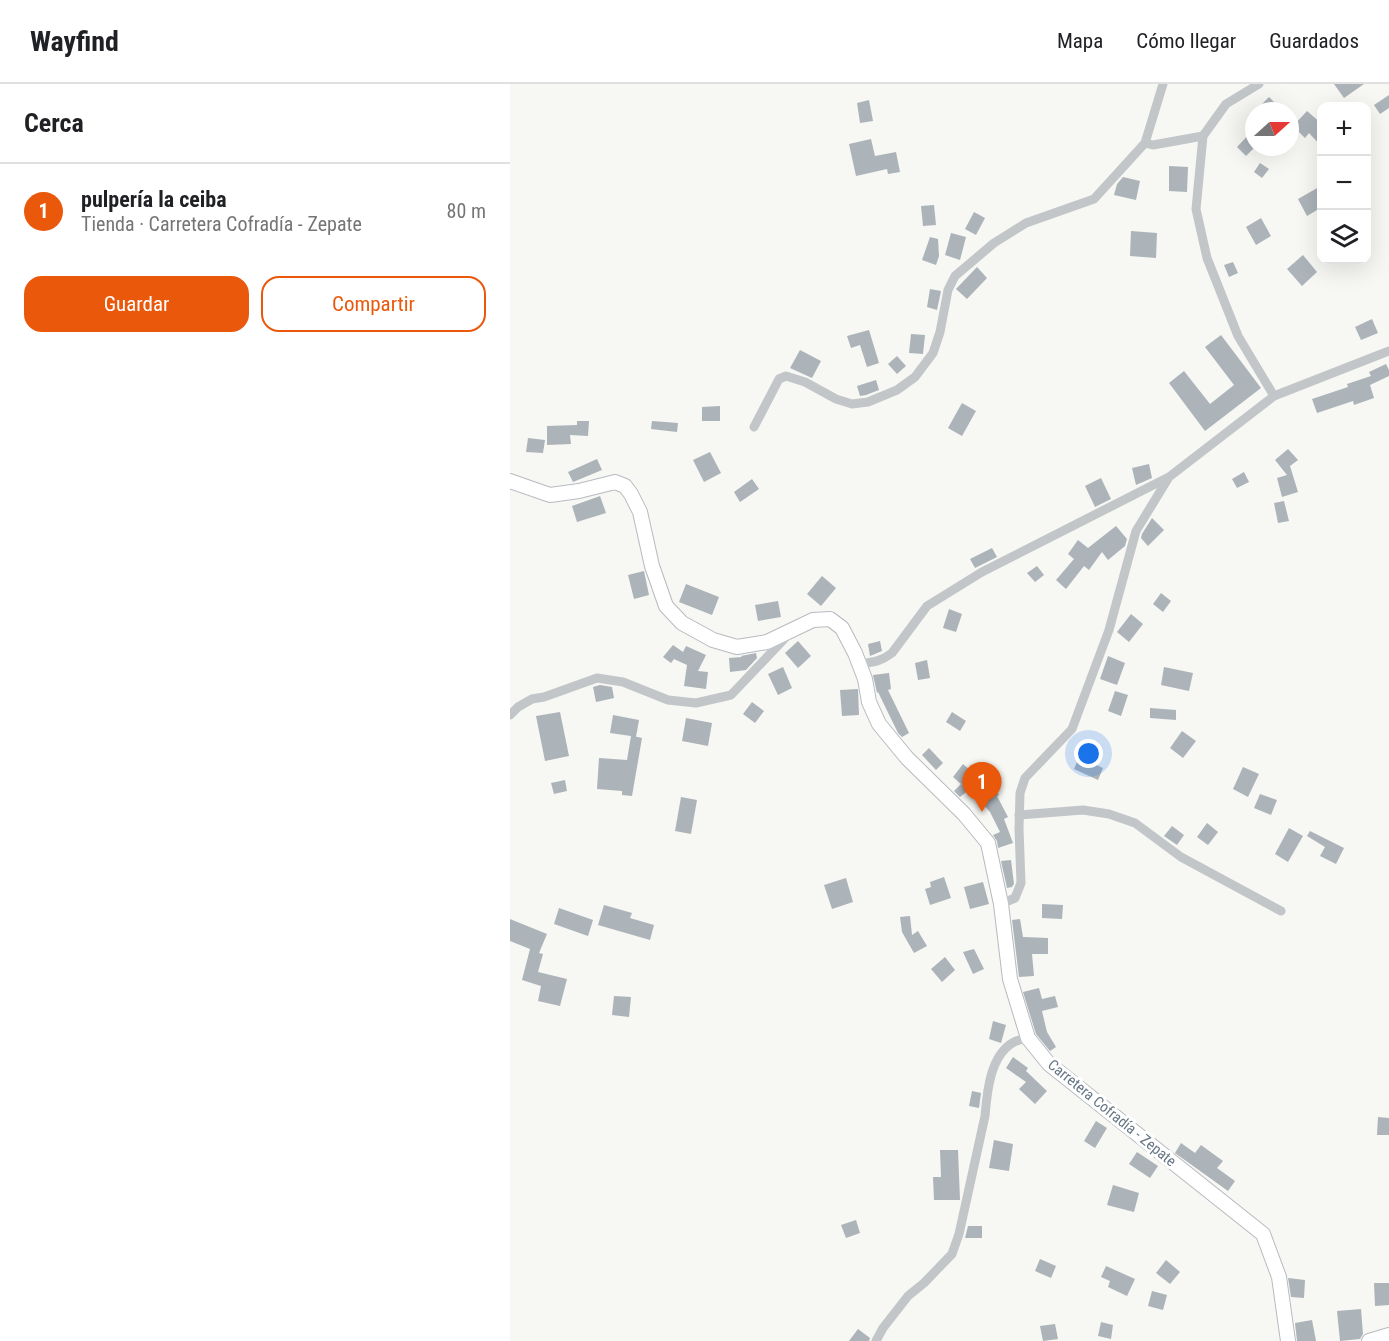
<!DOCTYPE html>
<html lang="es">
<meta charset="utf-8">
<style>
:root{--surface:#fff;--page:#f2f2f2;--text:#202124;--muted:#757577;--line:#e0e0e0;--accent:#ea580c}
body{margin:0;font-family:"Roboto Condensed",sans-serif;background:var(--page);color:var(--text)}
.controls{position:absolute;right:18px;top:18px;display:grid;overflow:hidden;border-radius:12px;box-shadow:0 6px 24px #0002}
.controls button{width:54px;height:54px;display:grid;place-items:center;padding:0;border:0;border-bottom:2px solid var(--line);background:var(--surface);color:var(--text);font:30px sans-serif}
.compass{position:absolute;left:735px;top:18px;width:54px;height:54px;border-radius:50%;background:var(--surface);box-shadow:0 6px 24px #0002;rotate:69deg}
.you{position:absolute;left:579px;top:670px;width:21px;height:21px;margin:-15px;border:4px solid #fff;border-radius:50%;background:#1a73e8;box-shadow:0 0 0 9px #1a73e833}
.badge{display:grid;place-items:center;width:39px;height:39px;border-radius:50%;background:var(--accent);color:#fff;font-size:20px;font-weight:700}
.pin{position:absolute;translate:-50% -50px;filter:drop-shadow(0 2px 3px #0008)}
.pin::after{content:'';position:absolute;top:32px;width:21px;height:18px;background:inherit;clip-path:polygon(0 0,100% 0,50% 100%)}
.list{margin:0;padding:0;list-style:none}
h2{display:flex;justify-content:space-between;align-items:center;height:78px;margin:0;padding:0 24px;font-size:26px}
h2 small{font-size:20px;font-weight:400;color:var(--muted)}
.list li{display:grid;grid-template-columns:39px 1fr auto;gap:18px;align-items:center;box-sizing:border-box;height:96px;padding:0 24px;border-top:2px solid var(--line)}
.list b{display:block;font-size:22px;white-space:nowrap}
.list p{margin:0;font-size:20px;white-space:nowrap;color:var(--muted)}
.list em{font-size:20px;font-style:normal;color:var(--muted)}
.actions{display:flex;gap:12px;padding:18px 24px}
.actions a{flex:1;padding:14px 0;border:2px solid var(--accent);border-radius:18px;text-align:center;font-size:21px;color:var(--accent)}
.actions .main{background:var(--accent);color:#fff}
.icon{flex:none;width:33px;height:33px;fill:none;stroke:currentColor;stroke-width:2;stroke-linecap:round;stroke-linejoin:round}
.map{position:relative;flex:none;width:879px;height:1257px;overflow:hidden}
header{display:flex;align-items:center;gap:36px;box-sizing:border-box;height:84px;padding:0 30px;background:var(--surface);border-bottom:2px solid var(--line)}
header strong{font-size:28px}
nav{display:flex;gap:33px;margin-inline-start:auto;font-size:21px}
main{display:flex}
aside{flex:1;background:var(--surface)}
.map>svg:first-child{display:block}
</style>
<header>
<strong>Wayfind</strong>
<nav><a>Mapa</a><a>Cómo llegar</a><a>Guardados</a></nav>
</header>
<main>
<aside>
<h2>Cerca<small></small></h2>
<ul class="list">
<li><span class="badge">1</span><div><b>pulpería la ceiba</b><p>Tienda · Carretera Cofradía - Zepate</p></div><em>80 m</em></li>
</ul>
<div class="actions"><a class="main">Guardar</a><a>Compartir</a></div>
</aside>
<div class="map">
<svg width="879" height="1257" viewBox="0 0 879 1257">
<rect width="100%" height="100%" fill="#f7f7f4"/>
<g fill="#acb3b9">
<polygon points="824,0 854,0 834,14"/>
<polygon points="879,11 879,24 870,30 864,21"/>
<polygon points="759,13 768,22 763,27 745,27"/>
<polygon points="359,16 363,37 350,39 347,19"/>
<polygon points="797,27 812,40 812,63 799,49 795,54 783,42"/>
<polygon points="744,45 744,64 736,72 727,63"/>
<polygon points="361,55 365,72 386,68 390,88 378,90 377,85 346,92 339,60"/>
<polygon points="750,79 759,85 752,94 744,88"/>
<polygon points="659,82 678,83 677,108 659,107"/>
<polygon points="613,93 630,97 626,116 604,111 607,100"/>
<polygon points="809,103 812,107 812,123 797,132 788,115"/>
<polygon points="424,121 426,141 413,142 411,122"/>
<polygon points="464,128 475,134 466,151 455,145"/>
<polygon points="751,134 761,152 746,161 736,143"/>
<polygon points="621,147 647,149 646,174 620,172"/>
<polygon points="441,149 456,153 450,176 435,171"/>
<polygon points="420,153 428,155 429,172 426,181 412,176"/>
<polygon points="793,171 807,188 792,202 777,185"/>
<polygon points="723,178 728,189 719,193 714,181"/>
<polygon points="467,183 477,194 457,215 446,205"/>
<polygon points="420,205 431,207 427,226 417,223"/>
<polygon points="862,235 868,249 851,256 845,243"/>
<polygon points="359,246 369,279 357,283 350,261 341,264 337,252"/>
<polygon points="401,250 415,251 413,270 399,269"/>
<polygon points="711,251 751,304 695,347 659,299 674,287 700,320 724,301 695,263"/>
<polygon points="290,266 311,277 302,294 280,284"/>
<polygon points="387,272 396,282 387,290 378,280"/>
<polygon points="876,280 879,286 879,292 860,301 864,314 844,321 843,317 807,329 802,315 838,303 837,300 861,292 859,288"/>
<polygon points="366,296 369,306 356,311 350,312 347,302"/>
<polygon points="452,319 466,327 452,352 438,344"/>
<polygon points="210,322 210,337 192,337 192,323"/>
<polygon points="67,337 79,337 78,352 60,351 61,360 37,361 37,342 67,341"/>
<polygon points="142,337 168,339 167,348 141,345"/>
<polygon points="18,354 35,356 33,369 16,368"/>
<polygon points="778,365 788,376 780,382 788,408 772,413 767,394 777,391 765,376"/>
<polygon points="200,368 211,389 194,398 183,376"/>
<polygon points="87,375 92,386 63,398 58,388"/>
<polygon points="639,380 642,394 626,401 622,384"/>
<polygon points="734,388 739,398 727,404 722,395"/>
<polygon points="591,394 601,415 585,423 575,402"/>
<polygon points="242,395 249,405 230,418 224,408"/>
<polygon points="90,412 96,429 67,438 62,422"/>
<polygon points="774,417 779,437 768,439 764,419"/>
<polygon points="642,434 654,446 638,462 631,454 632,450"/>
<polygon points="606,442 617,455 615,462 598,476 592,468 579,486 574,482 556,505 546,496 564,475 558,470 568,456 578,464"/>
<polygon points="482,464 487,473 465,484 460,475"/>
<polygon points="527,482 534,491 525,498 517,489"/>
<polygon points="134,487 139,511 124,515 118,491"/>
<polygon points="312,492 326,504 311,522 297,510"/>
<polygon points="176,500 209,513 202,531 169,518"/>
<polygon points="651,509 661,517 653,528 643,520"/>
<polygon points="268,517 271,533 248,537 245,521"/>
<polygon points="439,525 452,530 446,548 433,544"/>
<polygon points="621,530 633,540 619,558 607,548"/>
<polygon points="288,557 301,572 288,584 275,569"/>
<polygon points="370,557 372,567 360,572 358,560"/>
<polygon points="163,561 173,568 176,562 196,571 188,587 198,588 196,605 174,602 177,581 164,575 161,579 153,573"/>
<polygon points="246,569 247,574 236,586 220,588 219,574 232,573 231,572"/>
<polygon points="598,572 615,579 607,601 590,595"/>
<polygon points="417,576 420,594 408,596 405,579"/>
<polygon points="273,583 282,604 268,611 258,590"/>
<polygon points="654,583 683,589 679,607 651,601"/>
<polygon points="379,589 381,605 378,606 399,649 392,653 388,649 368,608 367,609 363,591"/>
<polygon points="90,601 102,603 104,614 86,618 83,603"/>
<polygon points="348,605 349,631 332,632 330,606"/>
<polygon points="605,607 618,611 611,632 598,627"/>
<polygon points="242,618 254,627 245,639 233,630"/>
<polygon points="640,624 666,626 666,636 640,634"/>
<polygon points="50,628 59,672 35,677 26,632"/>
<polygon points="442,628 456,637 450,647 436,638"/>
<polygon points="103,631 129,636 126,653 123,652 132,654 122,712 112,711 112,707 87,705 89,674 117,676 121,652 100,649"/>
<polygon points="176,634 202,639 198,662 172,657"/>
<polygon points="672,647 686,657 673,674 660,664"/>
<polygon points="419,664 433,679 426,686 412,671"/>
<polygon points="569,673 593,684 588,696 564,685"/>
<polygon points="453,680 476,700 478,698 489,711 487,712 498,733 494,735 503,759 488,764 487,757 483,751 490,748 480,728 460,705 450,713 444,707 451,700 443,693"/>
<polygon points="733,683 749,690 738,713 723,705"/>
<polygon points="55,696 57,707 44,710 41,699"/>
<polygon points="750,710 767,716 761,731 744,724"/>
<polygon points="171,713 187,716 181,750 165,747"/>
<polygon points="697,739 708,748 698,761 687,753"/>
<polygon points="662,742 674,751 667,761 654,752"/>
<polygon points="779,744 793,752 778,778 765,770"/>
<polygon points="800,747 834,764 826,780 810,772 815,763 797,752"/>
<polygon points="501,776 504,800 502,803 497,804 491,777"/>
<polygon points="434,793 441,814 420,821 415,805 421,803 420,798"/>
<polygon points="336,794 343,818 322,825 314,801"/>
<polygon points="473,798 479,820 460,825 454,803"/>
<polygon points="532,820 553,821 552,835 532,834"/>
<polygon points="94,821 122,829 120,834 144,841 140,856 88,841"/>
<polygon points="49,824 83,836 78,852 44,840"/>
<polygon points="400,832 402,851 408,847 417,862 404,869 392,848 390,833"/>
<polygon points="0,835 37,850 29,869 33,870 28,888 57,895 50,922 28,917 31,902 12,896 20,865 0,857"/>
<polygon points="510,835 513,853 538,854 538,870 522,870 524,892 509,893 502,836"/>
<polygon points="464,865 474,885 463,890 453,868"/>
<polygon points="435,873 445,886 432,898 421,885"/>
<polygon points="529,904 532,915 545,912 548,923 532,927 537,948 546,963 540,967 526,950 513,908"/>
<polygon points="104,912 121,913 119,933 102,931"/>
<polygon points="483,937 496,941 491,959 479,955"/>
<polygon points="503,973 518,984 516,987 537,1007 525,1020 509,1005 516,998 496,984"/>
<polygon points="462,1007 471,1009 469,1024 459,1022"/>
<polygon points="868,1033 879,1034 879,1051 867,1051"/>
<polygon points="586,1037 597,1044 585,1064 574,1057"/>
<polygon points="484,1056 503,1060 499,1087 479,1084"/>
<polygon points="671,1059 685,1069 691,1061 713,1077 707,1084 725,1097 718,1107 665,1069"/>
<polygon points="430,1066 448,1066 450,1116 424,1116 423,1093 431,1093"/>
<polygon points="627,1068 648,1082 640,1094 619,1080"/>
<polygon points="603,1101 629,1109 624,1128 597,1121"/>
<polygon points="346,1136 350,1149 336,1154 331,1141"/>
<polygon points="458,1142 472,1142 472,1154 455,1154"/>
<polygon points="530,1175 546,1182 541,1194 525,1187"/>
<polygon points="656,1176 670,1188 660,1200 646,1189"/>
<polygon points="596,1182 625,1195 617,1212 598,1203 600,1197 591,1193"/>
<polygon points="778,1194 795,1196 794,1214 781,1213"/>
<polygon points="864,1199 879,1199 879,1221 865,1222"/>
<polygon points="642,1207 657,1211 653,1226 638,1222"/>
<polygon points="851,1225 853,1250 850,1255 830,1257 827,1227"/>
<polygon points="802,1236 806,1257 787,1257 785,1239"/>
<polygon points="591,1238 603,1241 601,1255 588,1252"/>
<polygon points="545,1240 548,1255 533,1257 530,1242"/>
<polygon points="348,1245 360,1254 359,1257 339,1257"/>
</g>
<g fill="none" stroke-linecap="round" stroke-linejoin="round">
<g stroke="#b6bbc0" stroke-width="16">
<g id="secondary">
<polyline points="0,397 40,411 69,407 105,398 115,402 121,410 130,428 142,482 156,522 172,539 203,556 227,563 257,558 303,536 320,535 332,544 345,569 355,595 359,618 369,640 397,674 454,730 478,759 491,820 500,895 518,954 539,980 753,1150 769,1193 778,1257"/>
<polyline points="859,1257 879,1251"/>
</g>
</g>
<g stroke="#c2c6c9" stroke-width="9">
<polyline points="749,0 716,20 693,52 686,125 697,174 728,252 764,312"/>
<polyline points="635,59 643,61 693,52"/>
<polyline points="244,343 269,295 276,292 295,298 326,315 342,320 358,318 387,306 405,293 423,269 430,248 438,206 445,192 484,159 516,139 584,115 635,59 653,0"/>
<path d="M 349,580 C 363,578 370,578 382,569 L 417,522 L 472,488 L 657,394"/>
<polyline points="0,631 8,623 22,615 34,613 87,594 113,598 158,616 186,619 221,611 279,550"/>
<polyline points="509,731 573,726 599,730 625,739 671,773 771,827"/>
<polyline points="491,820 505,814 511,799 509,745 510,709 515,694 562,645 599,546 626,447 659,393 764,312 879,267"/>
<path d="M 366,1257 L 373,1244 L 398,1212 L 414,1199 L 442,1170 L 449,1150 L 475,1032 C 477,1008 480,971 504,958 C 508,956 513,955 518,954"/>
</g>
<use href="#secondary" stroke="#fff" stroke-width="14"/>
</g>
<g text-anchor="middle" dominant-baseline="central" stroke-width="6" stroke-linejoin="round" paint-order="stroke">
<g font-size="15" fill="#667685" stroke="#fff">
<text transform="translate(602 1029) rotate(39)">Carretera Cofradía - Zepate</text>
</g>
</g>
</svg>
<div class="controls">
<button>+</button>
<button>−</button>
<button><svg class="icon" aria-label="layers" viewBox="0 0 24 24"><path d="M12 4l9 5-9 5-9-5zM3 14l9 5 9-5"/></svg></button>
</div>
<svg class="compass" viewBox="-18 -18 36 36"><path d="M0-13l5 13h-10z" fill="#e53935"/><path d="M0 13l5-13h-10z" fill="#757577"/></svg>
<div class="you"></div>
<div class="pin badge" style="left:472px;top:728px">1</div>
</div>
</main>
